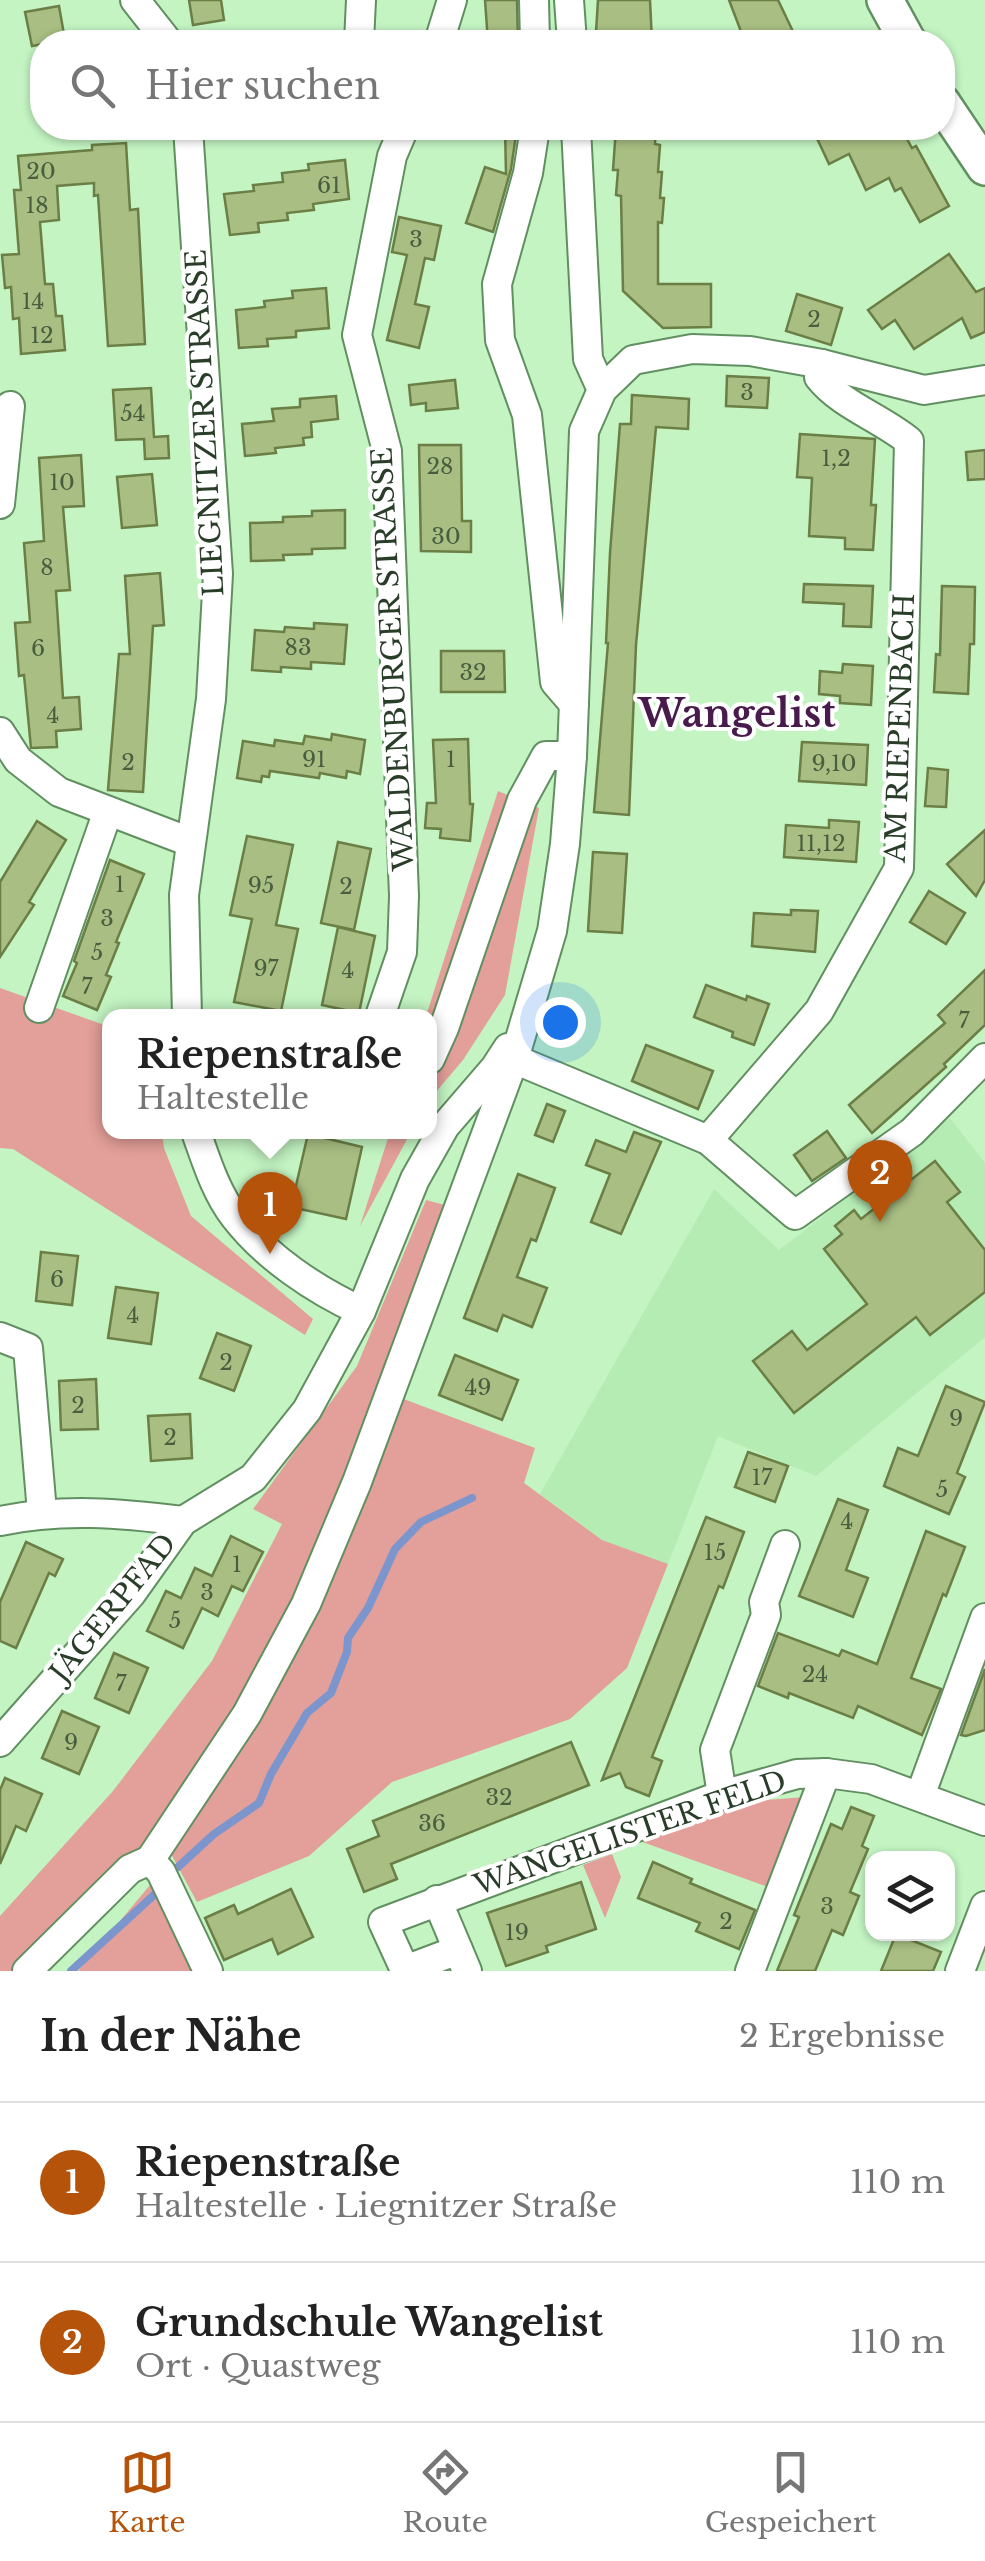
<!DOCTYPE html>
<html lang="de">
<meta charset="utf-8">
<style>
:root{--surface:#fff;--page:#f6f6f6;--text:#222;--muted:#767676;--line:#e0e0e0;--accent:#b45309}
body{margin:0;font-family:"Libre Baskerville",serif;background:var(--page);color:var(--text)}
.controls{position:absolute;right:30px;bottom:30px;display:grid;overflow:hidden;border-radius:20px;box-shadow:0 2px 8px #0004}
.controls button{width:90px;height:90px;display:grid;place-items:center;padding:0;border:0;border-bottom:2px solid var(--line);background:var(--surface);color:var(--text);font:50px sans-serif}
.you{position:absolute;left:560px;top:1022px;width:35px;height:35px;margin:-25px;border:8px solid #fff;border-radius:50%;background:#1a73e8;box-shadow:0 0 0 15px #1a73e833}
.badge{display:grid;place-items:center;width:65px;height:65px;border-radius:50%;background:var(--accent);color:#fff;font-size:32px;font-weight:700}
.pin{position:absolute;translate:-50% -82px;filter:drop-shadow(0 2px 5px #0008)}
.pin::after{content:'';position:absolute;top:52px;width:35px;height:30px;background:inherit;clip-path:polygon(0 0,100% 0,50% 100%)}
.popup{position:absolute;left:102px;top:1009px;width:335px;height:130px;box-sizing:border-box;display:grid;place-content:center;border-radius:20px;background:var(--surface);filter:drop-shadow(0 2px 8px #0005);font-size:32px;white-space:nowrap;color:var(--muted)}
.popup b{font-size:38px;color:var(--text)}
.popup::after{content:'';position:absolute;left:50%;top:100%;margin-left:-20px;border:20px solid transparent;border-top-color:var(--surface)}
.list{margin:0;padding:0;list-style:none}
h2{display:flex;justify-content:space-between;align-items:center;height:130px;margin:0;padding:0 40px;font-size:42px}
h2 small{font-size:32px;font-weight:400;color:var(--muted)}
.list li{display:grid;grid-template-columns:65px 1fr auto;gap:30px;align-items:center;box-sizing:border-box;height:160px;padding:0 40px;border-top:2px solid var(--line)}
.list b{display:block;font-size:38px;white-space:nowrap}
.list p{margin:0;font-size:32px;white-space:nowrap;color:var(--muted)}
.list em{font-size:32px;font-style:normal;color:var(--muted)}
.icon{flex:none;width:55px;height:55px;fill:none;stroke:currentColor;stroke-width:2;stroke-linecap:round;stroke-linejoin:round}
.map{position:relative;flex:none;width:985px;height:1971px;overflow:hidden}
.search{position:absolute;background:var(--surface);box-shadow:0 2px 8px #0004;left:30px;right:30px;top:30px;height:110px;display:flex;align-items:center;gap:25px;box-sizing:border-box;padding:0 35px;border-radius:40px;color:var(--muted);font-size:38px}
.sheet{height:450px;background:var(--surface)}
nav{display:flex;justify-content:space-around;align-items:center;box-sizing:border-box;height:140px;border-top:2px solid var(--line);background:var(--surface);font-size:28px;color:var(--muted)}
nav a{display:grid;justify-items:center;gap:5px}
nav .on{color:var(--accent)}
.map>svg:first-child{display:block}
</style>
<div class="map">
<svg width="985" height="1971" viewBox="0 0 985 1971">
<rect width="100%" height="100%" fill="#c3f4c2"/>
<polygon fill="#b5ecb4" points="950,1118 985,1163 985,1337 816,1476 718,1436 668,1564 602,1540 540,1494 714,1189 779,1250"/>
<g fill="#e39f99">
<polygon points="498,791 539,808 505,995 463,1060 430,1099 430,1016 426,1016"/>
<polygon points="0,988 110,1027 110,1132 162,1132 164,1148 191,1216 313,1319 305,1335 13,1149 0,1148"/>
<polygon points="390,1132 411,1132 360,1226"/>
<polygon points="426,1200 445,1205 304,1582 240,1708 145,1848 23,1957 13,1971 0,1971 0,1916 113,1791 212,1661 282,1524 253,1509 357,1366"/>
<polygon points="390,1394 535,1448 524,1483 602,1540 668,1564 627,1668 570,1719 392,1782 309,1856 197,1902 170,1852 247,1714"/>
<polygon points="806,1797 768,1887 634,1839 725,1803"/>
<polygon points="612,1854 621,1877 605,1918 583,1865"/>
<polygon points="161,1872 208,1971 78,1971"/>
</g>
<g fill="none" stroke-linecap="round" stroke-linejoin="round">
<g stroke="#7c96cd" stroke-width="8">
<polyline points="178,1867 214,1834 259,1803 271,1774 307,1713 331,1693 347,1652 348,1638 368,1608 395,1549 421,1522 472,1498"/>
<polyline points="71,1971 154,1895"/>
</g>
</g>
<g fill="#a8be82" stroke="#6b7e45" stroke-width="2.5">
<polygon points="189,0 221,0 224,20 193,25"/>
<polygon points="485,0 517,0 518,42 488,42"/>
<polygon points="598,0 650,0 652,42 609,42 609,33 596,32"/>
<polygon points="729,0 778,0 798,42 745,42"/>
<polygon points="59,6 65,40 32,46 25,12"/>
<polygon points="505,128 517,128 511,169 493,232 466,223 485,167 506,174"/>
<polygon points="616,128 656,128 655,144 660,145 658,172 662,172 660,198 664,198 662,223 658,222 658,284 711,284 711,327 663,328 623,291 621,196 616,195 618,170 613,170"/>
<polygon points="828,128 901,128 912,148 916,146 949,206 920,222 901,188 895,191 889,178 866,190 849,154 829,164 815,134"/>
<polygon points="126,143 130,210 138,209 145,344 108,346 98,195 94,196 94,183 57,186 59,220 40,222 45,284 53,284 56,316 62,316 65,350 21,354 19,318 13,319 11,287 5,288 2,255 19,254 14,190 21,190 18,156 92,150 92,145"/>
<polygon points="345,160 349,199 313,204 314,210 287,213 288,220 258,223 259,232 230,235 224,194 254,191 253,185 283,182 282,173 309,170 308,164"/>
<polygon points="399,217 441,226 434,260 425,258 415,304 429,307 419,348 387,340 407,255 392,252"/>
<polygon points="949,254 976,292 985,288 985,332 971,338 962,318 914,349 895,320 882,329 868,310"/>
<polygon points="326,288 329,328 296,331 296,337 267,339 268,346 239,348 236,310 265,307 264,301 293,298 292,291"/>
<polygon points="797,294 842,308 831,345 786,331"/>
<polygon points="727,376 769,378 767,408 726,406"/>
<polygon points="455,380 458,408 426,411 426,403 411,405 409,385"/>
<polygon points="151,388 154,437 168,436 169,458 145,459 144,439 116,440 113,390"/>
<polygon points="632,395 689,399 688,429 656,427 636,645 629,815 594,812 608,643 606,643 610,553 620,424 631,424"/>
<polygon points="336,396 338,419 311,422 312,437 303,438 304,445 275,448 276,453 245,456 242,424 274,421 272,409 300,407 300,399"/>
<polygon points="800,434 875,439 871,505 876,505 873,550 845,549 845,538 809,536 812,478 797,477"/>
<polygon points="419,445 461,445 462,521 471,521 471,552 421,551"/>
<polygon points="985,450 985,479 968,480 966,452"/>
<polygon points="81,455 84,506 63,507 70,590 56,591 63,698 79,697 81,729 56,731 57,747 31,748 24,675 19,676 15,623 30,622 24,543 44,541 39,458"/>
<polygon points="152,474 157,525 122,528 117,477"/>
<polygon points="345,510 345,548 312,549 312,554 283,555 284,560 251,561 250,523 283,522 283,517 312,516 312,511"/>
<polygon points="160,573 164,625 153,626 143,792 108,790 119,654 130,654 125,576"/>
<polygon points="804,584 873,586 871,627 843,626 844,604 803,602"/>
<polygon points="942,586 975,587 974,644 970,644 968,694 934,692 936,654 940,655"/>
<polygon points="314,623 347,625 344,664 311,662 311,669 281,667 281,672 252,670 255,630 284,632 285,627 314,629"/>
<polygon points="441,651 504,651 505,692 441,692"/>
<polygon points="843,664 873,666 871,705 840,703 840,696 819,694 820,671 842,673"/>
<polygon points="332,734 365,740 360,774 347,771 346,778 320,773 319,778 270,771 269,777 262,776 261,782 237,778 243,741 274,746 275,740 303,744 305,736 331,740"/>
<polygon points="468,739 470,804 473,804 470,841 440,838 441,829 425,828 427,803 436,803 433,740"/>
<polygon points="802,742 868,745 866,785 799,781"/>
<polygon points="928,768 948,770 946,807 925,806"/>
<polygon points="829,820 859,822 856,862 784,857 786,825 829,828"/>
<polygon points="37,821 66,840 29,902 34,905 0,957 0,882"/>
<polygon points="985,830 985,880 976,896 947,864"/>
<polygon points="247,836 293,845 276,925 298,929 281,1011 234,1002 252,919 230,915"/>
<polygon points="338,842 371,849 354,930 321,923"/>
<polygon points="593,852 627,854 622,933 588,931"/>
<polygon points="110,860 144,874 116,942 119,943 106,975 111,977 97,1010 63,996 77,963 74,961"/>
<polygon points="929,891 965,913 946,944 910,922"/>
<polygon points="791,910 818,911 815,952 752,946 754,913 791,915"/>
<polygon points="338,927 375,936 359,1013 322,1005"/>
<polygon points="985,970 985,1025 944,1064 946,1067 872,1133 849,1105 945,1023 938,1015"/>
<polygon points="706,985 746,1000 747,996 769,1004 754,1045 732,1037 733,1032 694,1017"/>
<polygon points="646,1045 713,1071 698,1109 632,1081"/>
<polygon points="547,1104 565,1111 553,1142 535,1135"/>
<polygon points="827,1131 846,1158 812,1181 794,1155"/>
<polygon points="634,1132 661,1142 621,1234 591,1222 610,1174 586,1165 596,1140 626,1152"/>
<polygon points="308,1134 362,1147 346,1219 291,1207"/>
<polygon points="935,1161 960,1192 947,1202 985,1250 985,1292 930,1335 916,1317 794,1413 753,1361 792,1331 807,1350 867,1304 824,1249 842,1234 835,1226 854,1210 861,1219"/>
<polygon points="518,1174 555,1188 536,1241 531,1239 517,1277 547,1288 532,1327 503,1315 497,1331 464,1318"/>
<polygon points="41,1252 78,1256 72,1305 36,1301"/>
<polygon points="116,1287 158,1293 151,1344 108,1338"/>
<polygon points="217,1333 251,1346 234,1391 200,1378"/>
<polygon points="455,1355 518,1380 502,1420 439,1395"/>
<polygon points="96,1379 98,1429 61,1430 59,1381"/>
<polygon points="946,1386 985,1402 957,1473 965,1477 949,1514 884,1486 898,1448 918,1456"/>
<polygon points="190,1414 192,1458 151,1461 148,1416"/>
<polygon points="748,1452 788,1466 775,1502 735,1487"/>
<polygon points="838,1499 868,1510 846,1570 868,1578 853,1617 799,1596"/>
<polygon points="706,1517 744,1532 723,1588 719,1586 652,1757 662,1761 649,1796 626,1787 620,1773 602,1780"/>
<polygon points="926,1531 965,1547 946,1596 943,1594 911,1678 941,1689 922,1735 858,1706 853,1718 789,1693 788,1698 758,1686 778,1633 839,1656 842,1650 877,1664"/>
<polygon points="231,1536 263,1552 243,1591 232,1586 218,1616 202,1608 183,1648 147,1631 166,1591 181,1598 195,1568 212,1576"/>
<polygon points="26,1542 63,1559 55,1576 49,1573 16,1648 0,1641 0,1602"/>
<polygon points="114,1653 148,1668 129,1713 95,1698"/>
<polygon points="985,1669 985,1730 966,1736 961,1735"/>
<polygon points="62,1711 99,1727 79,1774 42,1758"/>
<polygon points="571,1742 589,1785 391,1864 397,1879 364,1892 347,1849 379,1836 373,1821"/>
<polygon points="5,1778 42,1794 26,1831 16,1826 0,1864 0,1790"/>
<polygon points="851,1807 874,1816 862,1846 868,1849 850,1892 859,1896 843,1935 832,1930 815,1971 777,1971 799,1917 794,1915 831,1824 842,1829"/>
<polygon points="653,1862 692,1879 690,1883 755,1910 739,1949 696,1931 700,1923 638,1898"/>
<polygon points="581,1882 596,1929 546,1946 548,1952 506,1966 487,1913"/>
<polygon points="291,1889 313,1937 278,1954 272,1939 224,1960 205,1918 234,1905 238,1914"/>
<polygon points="896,1934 941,1952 933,1971 881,1971"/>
</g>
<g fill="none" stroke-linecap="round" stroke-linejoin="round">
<g stroke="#628f61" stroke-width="32">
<g id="minor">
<polyline points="135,0 168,42"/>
<polyline points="534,0 535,42"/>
<polyline points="569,0 572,42"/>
<polyline points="359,42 361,0"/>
<polyline points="439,42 452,0"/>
<polyline points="535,128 528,173 497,284 500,340 527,415 555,682 574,704"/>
<polyline points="576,128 588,359 602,390"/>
<polyline points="0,504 10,406"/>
<polyline points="0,732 18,760 59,792 190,842"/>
<polyline points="39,1008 108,811"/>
<polyline points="187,1016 184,895 211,699 218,574 188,128"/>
<polyline points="380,1016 402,952 404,896 387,451 357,335 392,156 404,128"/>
<polyline points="430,1059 444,1028 522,800 546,756 572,756"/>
<polyline points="514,1059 708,1140 795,1215 912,1132 985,1058"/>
<path d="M 196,1132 C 206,1160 216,1193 235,1217 C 266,1257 315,1290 361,1311"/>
<path d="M 708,1140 L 819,1011 L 899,868 L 909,441 C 881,418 841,405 819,377 L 822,364"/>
<polyline points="0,1337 28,1348 42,1512"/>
<path d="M 0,1521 C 62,1508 121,1513 183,1521"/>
<polyline points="0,1742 131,1594 183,1521 253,1478 307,1410 361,1311 415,1179 445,1126 495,1068 508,1048"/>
<polyline points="722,1795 715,1750 766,1615 764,1602 785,1545"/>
<polyline points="920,1796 985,1618"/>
<polyline points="150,1860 161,1872 208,1971"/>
<polyline points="437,1900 467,1971"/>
<polyline points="458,1950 405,1970 383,1922 722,1795 797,1774 826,1773 871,1779 985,1821"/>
<polyline points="27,1971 130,1869 150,1860 247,1714 306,1604 357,1482 514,1059 552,931 565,844 572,756 584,431 602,390 633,360 692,349 750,351 822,364 924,390 985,380"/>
<polyline points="750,1971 826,1773"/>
<polyline points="960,1971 985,1906"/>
</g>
</g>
<g stroke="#628f61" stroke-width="40">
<g id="major">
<polyline points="885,0 908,42"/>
<polyline points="942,103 985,167"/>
</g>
</g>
<use href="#minor" stroke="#fff" stroke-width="28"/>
<use href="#major" stroke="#fff" stroke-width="35"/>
</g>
<g text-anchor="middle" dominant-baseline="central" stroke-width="8" stroke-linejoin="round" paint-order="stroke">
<g font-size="22" fill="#495d3f">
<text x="41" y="171">20</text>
<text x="329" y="185">61</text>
<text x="37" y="205">18</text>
<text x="416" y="239">3</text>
<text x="33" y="301">14</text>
<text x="814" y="319">2</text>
<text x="42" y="335">12</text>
<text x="747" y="392">3</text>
<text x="133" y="413">54</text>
<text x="836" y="458">1,2</text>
<text x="440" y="466">28</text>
<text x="62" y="482">10</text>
<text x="446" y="536">30</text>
<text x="47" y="567">8</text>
<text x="298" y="647">83</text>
<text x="38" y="648">6</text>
<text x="473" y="672">32</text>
<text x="53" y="715">4</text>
<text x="314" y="759">91</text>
<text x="451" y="759">1</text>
<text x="128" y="762">2</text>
<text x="834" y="763">9,10</text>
<text x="821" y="843">11,12</text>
<text x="120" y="884">1</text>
<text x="261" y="885">95</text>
<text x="346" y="886">2</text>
<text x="107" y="918">3</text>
<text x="97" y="952">5</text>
<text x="266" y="968">97</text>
<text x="348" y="970">4</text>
<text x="87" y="986">7</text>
<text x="964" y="1020">7</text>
<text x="57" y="1279">6</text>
<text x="133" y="1315">4</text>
<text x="226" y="1362">2</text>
<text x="478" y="1387">49</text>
<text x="78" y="1405">2</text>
<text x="956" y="1418">9</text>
<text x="170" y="1437">2</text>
<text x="762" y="1477">17</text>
<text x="942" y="1489">5</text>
<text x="847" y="1521">4</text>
<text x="715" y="1552">15</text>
<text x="237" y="1564">1</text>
<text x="207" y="1592">3</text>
<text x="175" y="1620">5</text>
<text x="815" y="1674">24</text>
<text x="121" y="1683">7</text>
<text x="71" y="1742">9</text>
<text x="499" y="1797">32</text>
<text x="432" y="1823">36</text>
<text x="827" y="1906">3</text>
<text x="726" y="1921">2</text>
<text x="517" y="1932">19</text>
</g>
<g font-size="28" fill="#293d29" stroke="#fff">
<text transform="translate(205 423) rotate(-93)">LIEGNITZER STRASSE</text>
<text transform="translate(393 659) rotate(-93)">WALDENBURGER STRASSE</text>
<text transform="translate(900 728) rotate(-88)">AM RIEPENBACH</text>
<text transform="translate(113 1608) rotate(-51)">JÄGERPFAD</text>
<text transform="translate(630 1833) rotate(-19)">WANGELISTER FELD</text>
</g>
<g font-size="38" font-weight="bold" fill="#491b4d" stroke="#fff">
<text x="737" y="713">Wangelist</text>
</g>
</g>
</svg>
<div class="controls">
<button><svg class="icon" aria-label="layers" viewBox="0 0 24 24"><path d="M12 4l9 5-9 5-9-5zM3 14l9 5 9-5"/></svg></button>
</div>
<div class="you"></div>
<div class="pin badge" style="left:270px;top:1254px">1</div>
<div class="popup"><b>Riepenstraße</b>Haltestelle</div>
<div class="pin badge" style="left:880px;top:1222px">2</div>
<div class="search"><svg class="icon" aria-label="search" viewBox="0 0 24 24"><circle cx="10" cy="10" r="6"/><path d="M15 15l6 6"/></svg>Hier suchen</div>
</div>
<section class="sheet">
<h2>In der Nähe<small>2 Ergebnisse</small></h2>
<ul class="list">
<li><span class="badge">1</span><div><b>Riepenstraße</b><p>Haltestelle · Liegnitzer Straße</p></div><em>110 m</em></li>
<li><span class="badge">2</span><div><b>Grundschule Wangelist</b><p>Ort · Quastweg</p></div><em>110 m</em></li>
</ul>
</section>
<nav>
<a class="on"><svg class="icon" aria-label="map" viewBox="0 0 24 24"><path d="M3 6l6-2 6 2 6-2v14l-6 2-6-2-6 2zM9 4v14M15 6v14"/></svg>Karte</a>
<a><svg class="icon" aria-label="directions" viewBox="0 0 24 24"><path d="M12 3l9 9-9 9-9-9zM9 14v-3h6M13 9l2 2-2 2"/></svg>Route</a>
<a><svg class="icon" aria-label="saved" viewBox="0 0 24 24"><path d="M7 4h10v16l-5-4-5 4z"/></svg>Gespeichert</a>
</nav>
